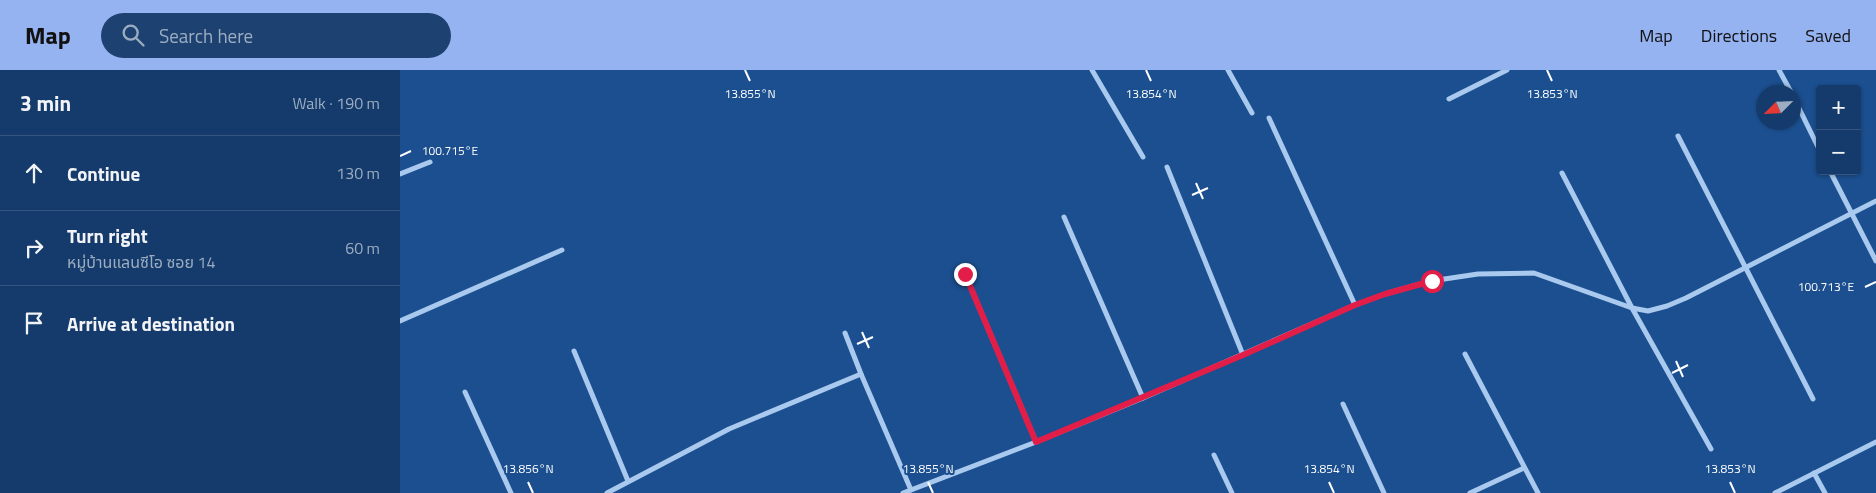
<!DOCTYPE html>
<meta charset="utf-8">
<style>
:root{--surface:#143b6b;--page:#1d4271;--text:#f1f3f6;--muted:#9dadc1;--line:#33557e;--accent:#95b2f1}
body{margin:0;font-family:"Titillium Web","Noto Sans Thai",sans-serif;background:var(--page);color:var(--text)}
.controls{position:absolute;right:15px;top:15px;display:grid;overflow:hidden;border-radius:5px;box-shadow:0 1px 4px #0004}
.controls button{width:45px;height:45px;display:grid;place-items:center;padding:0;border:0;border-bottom:1px solid var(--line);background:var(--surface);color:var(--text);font:25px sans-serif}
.compass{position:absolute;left:1356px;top:15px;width:45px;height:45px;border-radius:50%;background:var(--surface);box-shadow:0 1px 4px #0004;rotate:246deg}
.stop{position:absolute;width:15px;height:15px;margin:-11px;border:4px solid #e11d48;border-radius:50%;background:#fff}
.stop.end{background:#e11d48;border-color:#fff;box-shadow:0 1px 5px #0008}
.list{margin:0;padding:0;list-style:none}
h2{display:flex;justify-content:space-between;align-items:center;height:65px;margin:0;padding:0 20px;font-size:21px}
h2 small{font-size:16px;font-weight:400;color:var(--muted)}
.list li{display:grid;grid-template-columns:32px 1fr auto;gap:15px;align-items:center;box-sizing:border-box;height:75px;padding:0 20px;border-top:1px solid var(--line)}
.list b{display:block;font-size:19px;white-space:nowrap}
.list p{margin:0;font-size:16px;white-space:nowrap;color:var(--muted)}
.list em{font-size:16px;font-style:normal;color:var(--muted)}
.icon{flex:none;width:28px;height:28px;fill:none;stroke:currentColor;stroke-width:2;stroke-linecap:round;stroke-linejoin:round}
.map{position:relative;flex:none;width:1476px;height:423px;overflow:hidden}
header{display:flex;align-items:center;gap:30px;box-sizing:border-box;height:70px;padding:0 25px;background:var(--accent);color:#111}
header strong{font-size:24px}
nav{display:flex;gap:28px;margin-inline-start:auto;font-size:18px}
.search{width:350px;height:45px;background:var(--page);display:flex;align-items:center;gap:12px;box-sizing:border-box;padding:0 18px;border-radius:28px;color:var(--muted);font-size:19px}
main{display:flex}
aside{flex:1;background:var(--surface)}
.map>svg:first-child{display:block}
</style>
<header>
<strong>Map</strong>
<div class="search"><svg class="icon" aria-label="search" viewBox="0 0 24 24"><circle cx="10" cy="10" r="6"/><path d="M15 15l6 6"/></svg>Search here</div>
<nav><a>Map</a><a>Directions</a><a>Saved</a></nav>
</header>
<main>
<aside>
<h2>3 min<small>Walk · 190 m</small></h2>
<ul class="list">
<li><svg class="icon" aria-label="ahead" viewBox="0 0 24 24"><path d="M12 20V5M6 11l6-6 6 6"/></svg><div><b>Continue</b></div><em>130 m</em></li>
<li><svg class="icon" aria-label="right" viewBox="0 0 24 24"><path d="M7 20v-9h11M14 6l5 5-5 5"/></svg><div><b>Turn right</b><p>หมู่บ้านแลนซีโอ ซอย 14</p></div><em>60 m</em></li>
<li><svg class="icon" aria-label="arrive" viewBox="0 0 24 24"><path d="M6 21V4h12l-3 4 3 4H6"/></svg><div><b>Arrive at destination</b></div></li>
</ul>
</aside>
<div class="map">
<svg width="1476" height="423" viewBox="0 0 1476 423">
<rect width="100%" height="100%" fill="#1b4f8f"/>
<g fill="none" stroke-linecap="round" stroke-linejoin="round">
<g stroke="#a9c9ee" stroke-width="5">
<polyline points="692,0 743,87"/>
<polyline points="828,0 852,43"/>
<polyline points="1379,0 1391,22"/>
<polyline points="1394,28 1420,81"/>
<polyline points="1049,29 1107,0"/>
<polyline points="869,48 955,235"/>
<polyline points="1278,66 1413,329"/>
<polyline points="767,97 843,285"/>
<polyline points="1430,101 1476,191"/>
<polyline points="1162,103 1232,238 1311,379"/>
<polyline points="0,104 30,92"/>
<polyline points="664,147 743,328"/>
<polyline points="565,204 636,372"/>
<polyline points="0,251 162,180"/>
<polyline points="445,263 461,304 511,420"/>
<polyline points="174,281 228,411"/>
<polyline points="1065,284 1138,423"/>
<polyline points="65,322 111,423"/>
<polyline points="943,334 984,423"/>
<polyline points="814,385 832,423"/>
<polyline points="1414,403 1425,423"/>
<polyline points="207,423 329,359 461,304"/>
<polyline points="503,423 636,372 743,328 955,235 985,224 1031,211 1078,204 1134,203 1232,238 1248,241 1267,236 1286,228 1476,131"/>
<polyline points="1070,423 1124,398"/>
<polyline points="1375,423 1476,372"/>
</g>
</g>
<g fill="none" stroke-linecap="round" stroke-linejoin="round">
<polyline stroke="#e11d48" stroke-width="6" points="565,204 636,372 843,285 955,235 985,224 1032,211"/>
</g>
<path fill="none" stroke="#fff" stroke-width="2" d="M 345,0 L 350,11M 746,0 L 751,11M 1147,0 L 1152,11M 0,86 L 11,81M 796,113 L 803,129M 792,125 L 808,118M 1465,217 L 1476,212M 462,262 L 469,278M 457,274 L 473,267M 1276,291 L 1283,307M 1272,303 L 1288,295M 128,412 L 133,423M 528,412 L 533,423M 929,412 L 934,423M 1330,412 L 1335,423"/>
<g font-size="12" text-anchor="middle" fill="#fff" stroke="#1b4f8f" stroke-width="4" stroke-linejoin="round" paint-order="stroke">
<text x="350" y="28">13.855°N</text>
<text x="751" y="28">13.854°N</text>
<text x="1152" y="28">13.853°N</text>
<text x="50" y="85">100.715°E</text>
<text x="1426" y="221">100.713°E</text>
<text x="128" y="403">13.856°N</text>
<text x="528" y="403">13.855°N</text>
<text x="929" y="403">13.854°N</text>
<text x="1330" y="403">13.853°N</text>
</g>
</svg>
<div class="controls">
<button>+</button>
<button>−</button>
</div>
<svg class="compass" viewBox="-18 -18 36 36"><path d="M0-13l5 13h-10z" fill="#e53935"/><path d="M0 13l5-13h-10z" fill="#9dadc1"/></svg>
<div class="stop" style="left:1032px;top:211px"></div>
<div class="stop end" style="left:565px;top:204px"></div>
</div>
</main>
